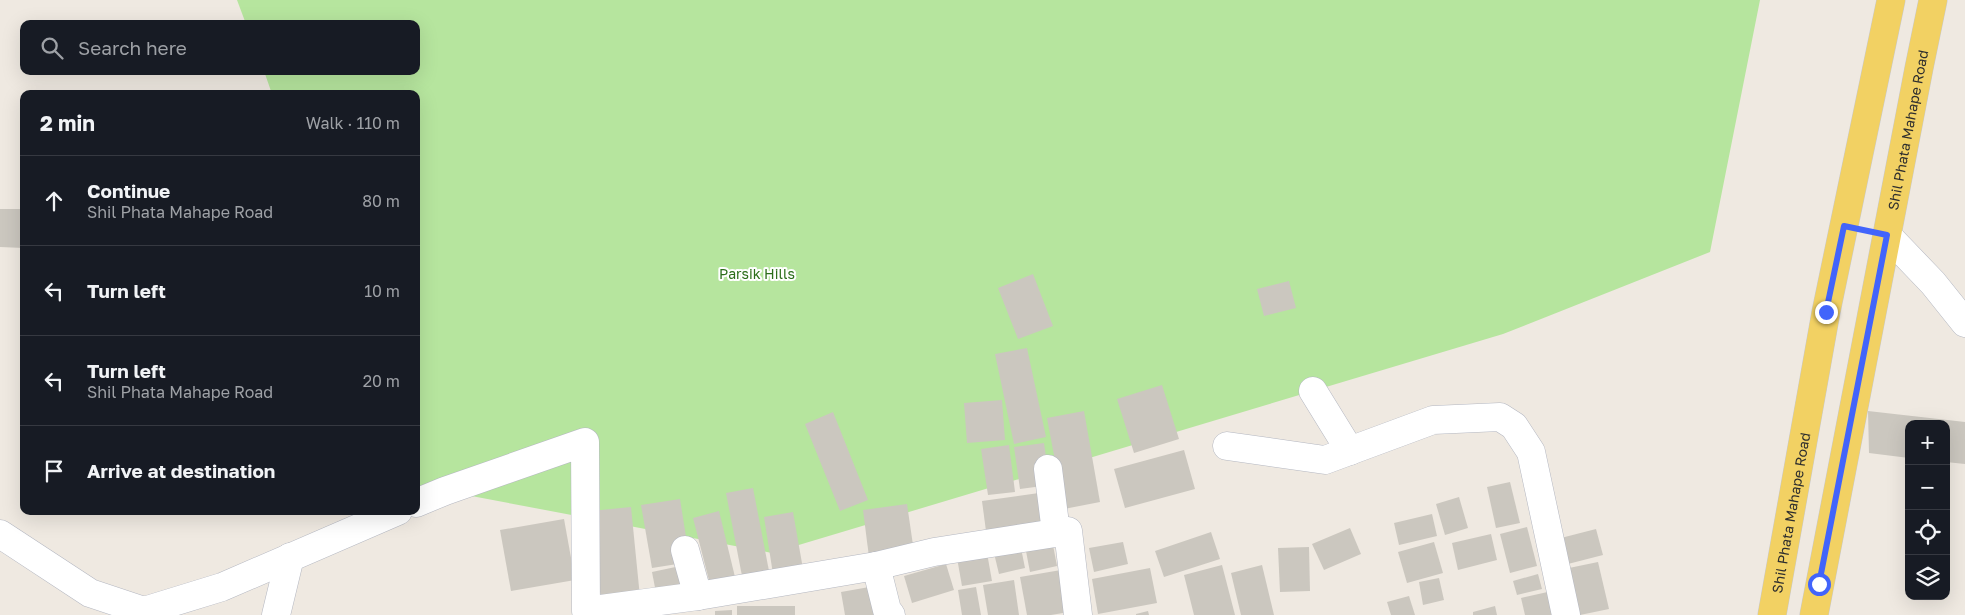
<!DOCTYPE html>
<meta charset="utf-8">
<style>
:root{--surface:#171b24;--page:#20242c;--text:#f1f3f6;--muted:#9ea1a6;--line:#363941}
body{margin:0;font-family:"Golos Text",sans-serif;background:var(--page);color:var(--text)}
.controls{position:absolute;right:15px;bottom:15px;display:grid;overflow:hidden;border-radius:10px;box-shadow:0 5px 20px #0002}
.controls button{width:45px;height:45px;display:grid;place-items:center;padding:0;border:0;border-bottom:1px solid var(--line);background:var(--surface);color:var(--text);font:25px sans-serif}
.stop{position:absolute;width:15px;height:15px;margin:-11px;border:4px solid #4264fb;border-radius:50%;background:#fff}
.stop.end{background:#4264fb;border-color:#fff;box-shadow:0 1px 5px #0008}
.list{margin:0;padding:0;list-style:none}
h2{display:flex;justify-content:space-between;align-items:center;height:65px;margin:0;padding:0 20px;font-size:21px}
h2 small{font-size:16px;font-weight:400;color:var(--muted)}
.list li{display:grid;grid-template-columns:32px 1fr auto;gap:15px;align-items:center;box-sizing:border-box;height:90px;padding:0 20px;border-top:1px solid var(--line)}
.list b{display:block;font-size:19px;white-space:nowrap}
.list p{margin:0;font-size:16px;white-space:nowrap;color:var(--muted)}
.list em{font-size:16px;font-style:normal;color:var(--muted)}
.icon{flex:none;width:28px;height:28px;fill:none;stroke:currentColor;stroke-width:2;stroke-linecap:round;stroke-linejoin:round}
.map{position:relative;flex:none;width:1965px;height:615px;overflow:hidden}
.search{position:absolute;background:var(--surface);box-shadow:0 5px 20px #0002;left:20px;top:20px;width:400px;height:55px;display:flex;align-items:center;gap:12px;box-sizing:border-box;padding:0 18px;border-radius:10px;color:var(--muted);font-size:19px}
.panel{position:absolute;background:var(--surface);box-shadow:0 5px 20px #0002;left:20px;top:90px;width:400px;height:425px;border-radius:10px}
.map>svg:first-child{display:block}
</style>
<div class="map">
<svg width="1965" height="615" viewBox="0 0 1965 615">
<rect width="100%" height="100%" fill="#efe9e1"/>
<polygon fill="#b6e59e" points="237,0 1760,0 1710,252 1503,334 772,553 445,491 416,488 416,94 272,94 264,71 416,71 416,24 246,24"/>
<g fill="#cbc7bf">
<polygon points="0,209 24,209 24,248 0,247"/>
<polygon points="1033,274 1053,326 1018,339 998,288"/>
<polygon points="1289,281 1296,308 1264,316 1257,289"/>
<polygon points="1027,348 1046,437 1014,444 995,354"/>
<polygon points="1162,385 1179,439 1134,453 1117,399"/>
<polygon points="1002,400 1005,440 967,443 964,403"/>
<polygon points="1084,411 1100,502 1064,509 1047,418"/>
<polygon points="1868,411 1965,422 1965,464 1946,462 1946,424 1909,424 1909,458 1869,453"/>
<polygon points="833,412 868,500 840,511 805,424"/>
<polygon points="1044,443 1050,485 1020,489 1014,447"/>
<polygon points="1009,445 1015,492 988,495 981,449"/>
<polygon points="1184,450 1195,489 1125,508 1114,469"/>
<polygon points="1510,482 1520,523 1496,528 1487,487"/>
<polygon points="753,488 769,571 742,576 726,493"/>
<polygon points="1046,492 1050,523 986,531 982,501"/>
<polygon points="1459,497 1468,528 1445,535 1436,504"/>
<polygon points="680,499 690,562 652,568 641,505"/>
<polygon points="907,504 914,552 869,557 863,510"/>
<polygon points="631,507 640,597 601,601 591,511"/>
<polygon points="719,511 735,577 710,584 693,518"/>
<polygon points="793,512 803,569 773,574 764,517"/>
<polygon points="1432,514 1437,536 1399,545 1394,523"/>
<polygon points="564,519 575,580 511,591 500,530"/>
<polygon points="1527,527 1537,566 1510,573 1500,534"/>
<polygon points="1350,528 1361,554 1324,570 1312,544"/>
<polygon points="1596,529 1603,555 1564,565 1557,539"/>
<polygon points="1211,532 1220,559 1164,577 1155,551"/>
<polygon points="1491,534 1497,560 1458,570 1452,543"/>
<polygon points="1052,540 1057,566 1030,572 1025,546"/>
<polygon points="1123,542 1128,564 1094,572 1089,548"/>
<polygon points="1434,542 1443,573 1407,583 1398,552"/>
<polygon points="1020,543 1025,568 999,574 993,549"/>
<polygon points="1309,547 1310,591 1280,592 1278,548"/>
<polygon points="987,553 992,581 962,586 957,558"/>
<polygon points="699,562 704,588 657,598 652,572"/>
<polygon points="1598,562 1609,609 1580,615 1569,568"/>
<polygon points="946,564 954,590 912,603 904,576"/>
<polygon points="1222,565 1235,615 1194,615 1184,575"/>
<polygon points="1262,565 1274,615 1241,615 1231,573"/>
<polygon points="1150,568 1157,603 1098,614 1092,579"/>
<polygon points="1061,570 1069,612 1051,615 1027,615 1020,577"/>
<polygon points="1538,574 1542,589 1517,595 1513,581"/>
<polygon points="1439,578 1444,600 1423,605 1419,582"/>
<polygon points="1014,580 1019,615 988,615 983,585"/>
<polygon points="875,586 880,615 845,615 841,592"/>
<polygon points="976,587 981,615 962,615 958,590"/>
<polygon points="1552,591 1558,615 1525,615 1521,598"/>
<polygon points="1409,596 1415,615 1391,615 1387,602"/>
<rect x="737" y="606" width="58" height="9"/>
<polygon points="1495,606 1497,615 1473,615 1473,612"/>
<polygon points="732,610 732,615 715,615 715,611"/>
<polygon points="1148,611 1149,615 1136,615 1136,614"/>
</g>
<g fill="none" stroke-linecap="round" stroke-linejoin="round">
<g stroke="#b4b7c1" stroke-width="29">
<g id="minor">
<polyline points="1887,235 1933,283 1965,323"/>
<polyline points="1313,391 1350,451"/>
<polyline points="1227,446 1325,460 1433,420 1500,417 1514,426 1531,452 1566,615"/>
<polyline points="1048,469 1056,532"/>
<polyline points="416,503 445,491 585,442 586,611 698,596 876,566 934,552 1068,531 1078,615"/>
<polyline points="0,534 90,593 144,611 222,587 398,511"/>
<polyline points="685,550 698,596"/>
<polyline points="876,566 887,610 891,615"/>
<polyline points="276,615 290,557"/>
</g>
</g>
<g stroke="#c9c9c9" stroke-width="29">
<g id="major">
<path id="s1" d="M 1772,615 L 1826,312 L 1891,0"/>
<path id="s2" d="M 1814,615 L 1919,68 L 1933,0"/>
</g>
</g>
<use href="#minor" stroke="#fff" stroke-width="28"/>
<use href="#major" stroke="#f2d163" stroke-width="28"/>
</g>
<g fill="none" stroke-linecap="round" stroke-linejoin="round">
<polyline stroke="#4264fb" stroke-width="6" points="1819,584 1887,235 1844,226 1826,312"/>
</g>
<g text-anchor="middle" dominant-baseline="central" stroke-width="4" stroke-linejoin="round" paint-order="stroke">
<g font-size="14" fill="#2e2e2e" stroke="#fff">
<text stroke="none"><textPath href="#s2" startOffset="494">Shil Phata Mahape Road</textPath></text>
<text stroke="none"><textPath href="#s1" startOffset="104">Shil Phata Mahape Road</textPath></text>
</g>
<g font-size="14" fill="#2c6e1b" stroke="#fff">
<text x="757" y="273">Parsik Hills</text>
</g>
</g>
</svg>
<div class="controls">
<button>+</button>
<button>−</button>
<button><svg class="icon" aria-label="locate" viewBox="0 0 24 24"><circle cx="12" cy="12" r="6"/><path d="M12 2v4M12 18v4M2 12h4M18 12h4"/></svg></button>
<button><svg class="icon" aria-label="layers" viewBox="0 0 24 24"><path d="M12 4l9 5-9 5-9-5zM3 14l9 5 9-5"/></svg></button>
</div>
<div class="stop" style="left:1819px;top:584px"></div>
<div class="stop end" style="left:1826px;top:312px"></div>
<div class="search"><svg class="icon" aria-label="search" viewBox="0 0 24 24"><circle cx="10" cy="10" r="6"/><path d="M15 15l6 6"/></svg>Search here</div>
<section class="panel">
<h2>2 min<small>Walk · 110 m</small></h2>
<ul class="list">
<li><svg class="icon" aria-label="ahead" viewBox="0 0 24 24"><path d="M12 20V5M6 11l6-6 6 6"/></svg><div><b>Continue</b><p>Shil Phata Mahape Road</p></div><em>80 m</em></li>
<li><svg class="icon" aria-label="left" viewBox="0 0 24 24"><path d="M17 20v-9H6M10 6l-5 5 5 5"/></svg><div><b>Turn left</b></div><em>10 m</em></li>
<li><svg class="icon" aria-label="left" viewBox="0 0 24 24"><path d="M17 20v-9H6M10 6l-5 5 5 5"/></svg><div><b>Turn left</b><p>Shil Phata Mahape Road</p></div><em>20 m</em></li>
<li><svg class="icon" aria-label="arrive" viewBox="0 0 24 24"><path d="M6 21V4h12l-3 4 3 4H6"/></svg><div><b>Arrive at destination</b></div></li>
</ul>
</section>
</div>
